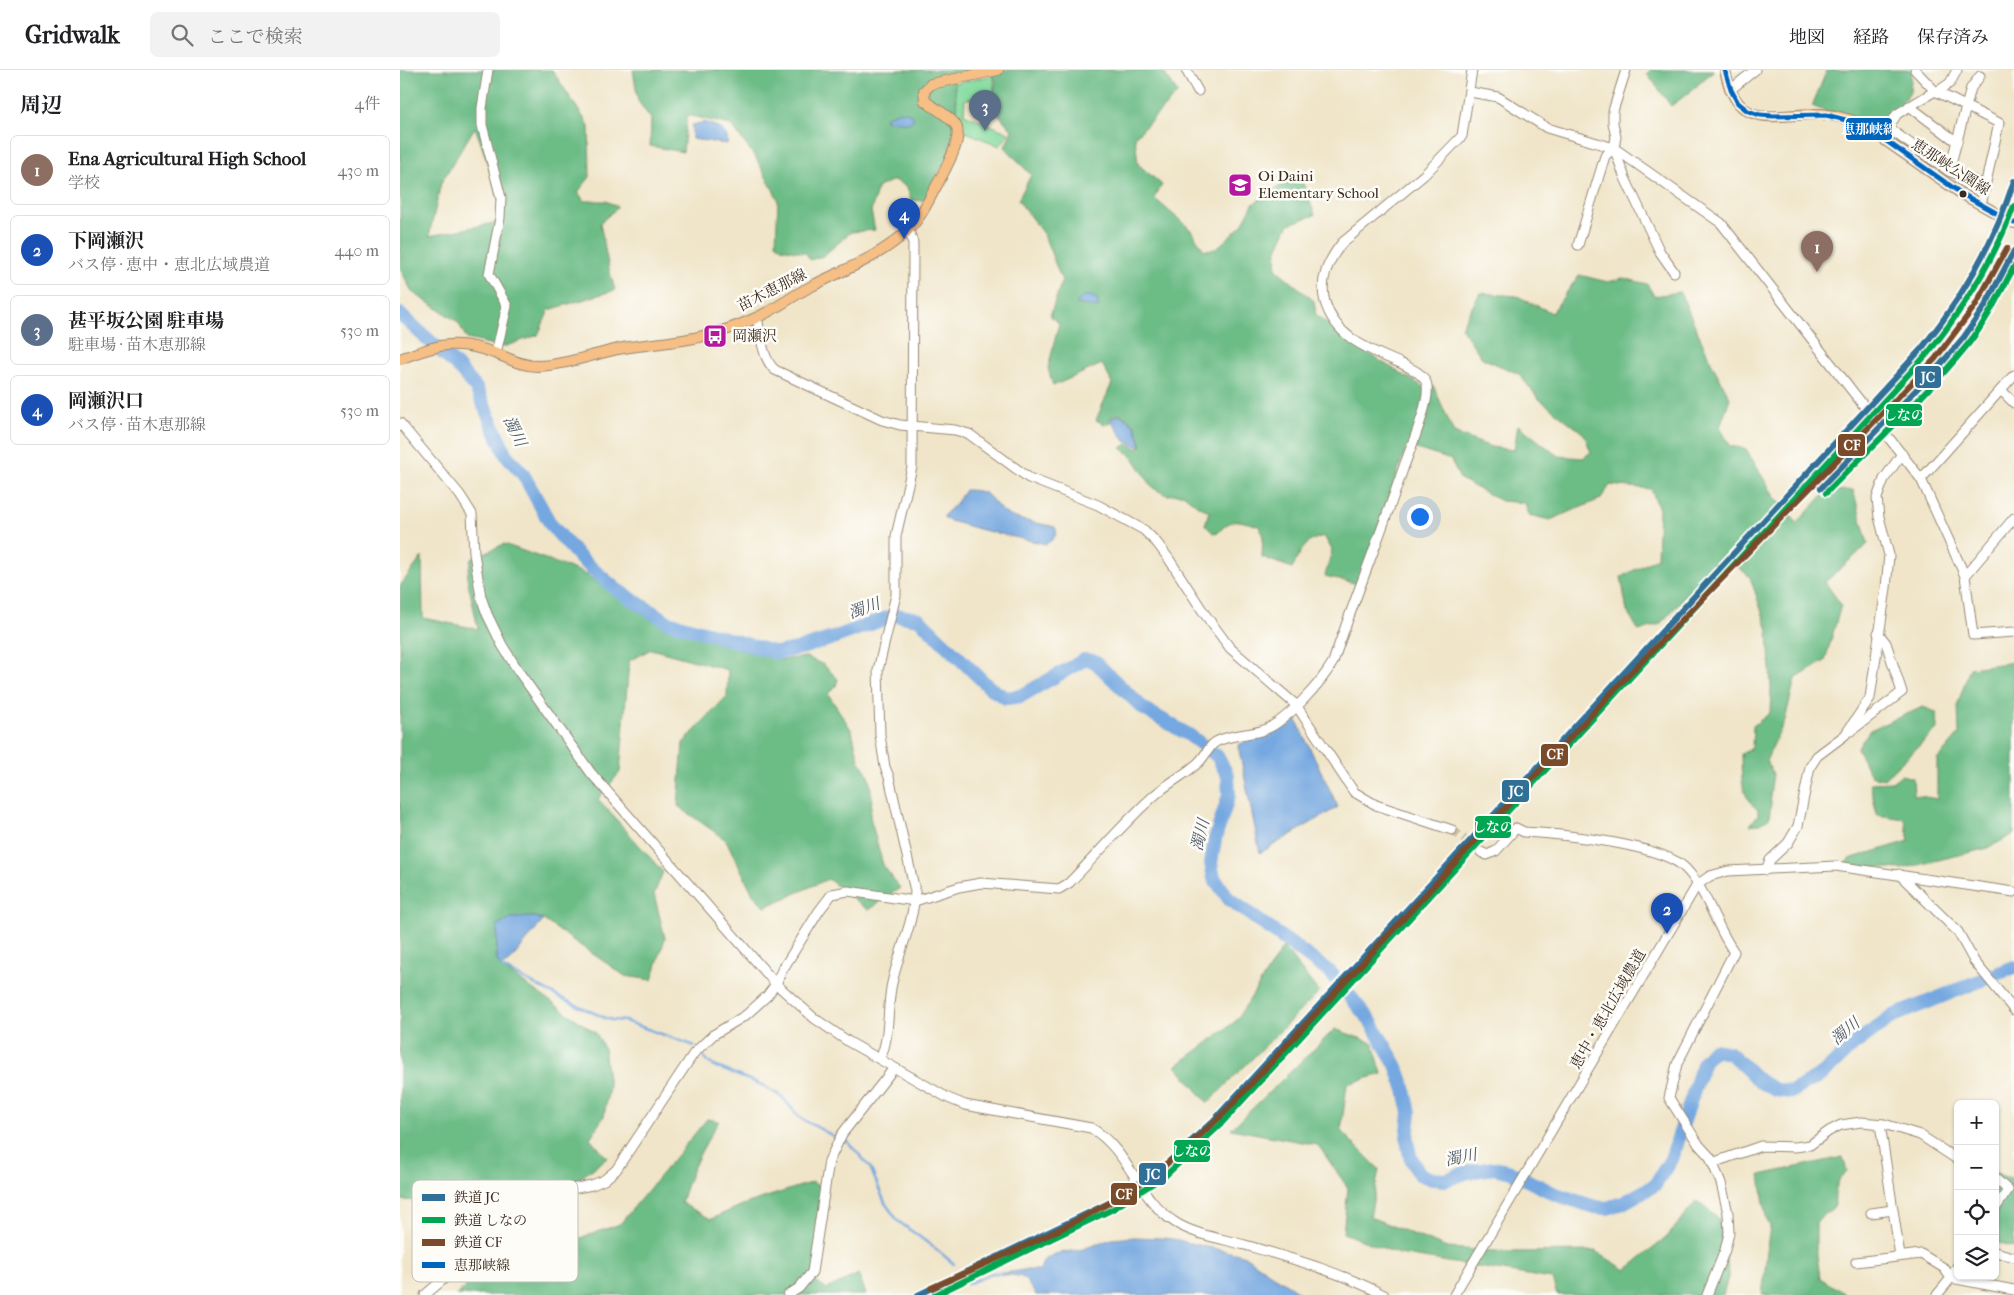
<!DOCTYPE html>
<html lang="ja">
<meta charset="utf-8">
<style>
:root{--surface:#fff;--page:#f2f2f2;--text:#202124;--muted:#757577;--line:#e0e0e0;--accent:#0f766e}
body{margin:0;font-family:"IM FELL French Canon","Noto Serif JP",serif;background:var(--page);color:var(--text)}
.controls{position:absolute;right:15px;bottom:15px;display:grid;overflow:hidden;border-radius:8px;box-shadow:0 1px 4px #0004}
.controls button{width:45px;height:45px;display:grid;place-items:center;padding:0;border:0;border-bottom:1px solid var(--line);background:var(--surface);color:var(--text);font:25px sans-serif}
.you{position:absolute;left:1019px;top:446px;width:18px;height:18px;margin:-12px;border:4px solid #fff;border-radius:50%;background:#1a73e8;box-shadow:0 0 0 8px #1a73e833}
.badge{display:grid;place-items:center;width:32px;height:32px;border-radius:50%;background:var(--accent);color:#fff;font-size:16px;font-weight:700}
.pin{position:absolute;translate:-50% -41px;filter:drop-shadow(0 1px 2px #0008)}
.pin::after{content:'';position:absolute;top:26px;width:18px;height:15px;background:inherit;clip-path:polygon(0 0,100% 0,50% 100%)}
.list{margin:0;padding:0;list-style:none}
h2{display:flex;justify-content:space-between;align-items:center;height:65px;margin:0;padding:0 20px;font-size:21px}
h2 small{font-size:16px;font-weight:400;color:var(--muted)}
.list li{display:grid;grid-template-columns:32px 1fr auto;gap:15px;align-items:center;box-sizing:border-box;height:70px;margin:0 10px 10px;padding:0 10px;border:1px solid var(--line);border-radius:8px}
.list b{display:block;font-size:19px;white-space:nowrap}
.list p{margin:0;font-size:16px;white-space:nowrap;color:var(--muted)}
.list em{font-size:16px;font-style:normal;color:var(--muted)}
.icon{flex:none;width:28px;height:28px;fill:none;stroke:currentColor;stroke-width:2;stroke-linecap:round;stroke-linejoin:round}
.map{position:relative;flex:none;width:1614px;height:1225px;overflow:hidden}
header{display:flex;align-items:center;gap:30px;box-sizing:border-box;height:70px;padding:0 25px;background:var(--surface);border-bottom:1px solid var(--line)}
header strong{font-size:24px}
nav{display:flex;gap:28px;margin-inline-start:auto;font-size:18px}
.search{width:350px;height:45px;background:var(--page);display:flex;align-items:center;gap:12px;box-sizing:border-box;padding:0 18px;border-radius:8px;color:var(--muted);font-size:19px}
main{display:flex}
aside{flex:1;background:var(--surface)}
.map>svg:first-child{display:block}
</style>
<header>
<strong>Gridwalk</strong>
<div class="search"><svg class="icon" aria-label="search" viewBox="0 0 24 24"><circle cx="10" cy="10" r="6"/><path d="M15 15l6 6"/></svg>ここで検索</div>
<nav><a>地図</a><a>経路</a><a>保存済み</a></nav>
</header>
<main>
<aside>
<h2>周辺<small>4件</small></h2>
<ul class="list">
<li><span class="badge" style="background:#8d6e63">1</span><div><b>Ena Agricultural High School</b><p>学校</p></div><em>430 m</em></li>
<li><span class="badge" style="background:#1a4fb4">2</span><div><b>下岡瀬沢</b><p>バス停 · 恵中・恵北広域農道</p></div><em>440 m</em></li>
<li><span class="badge" style="background:#5c6f8a">3</span><div><b>甚平坂公園 駐車場</b><p>駐車場 · 苗木恵那線</p></div><em>530 m</em></li>
<li><span class="badge" style="background:#1a4fb4">4</span><div><b>岡瀬沢口</b><p>バス停 · 苗木恵那線</p></div><em>530 m</em></li>
</ul>
</aside>
<div class="map">
<svg width="1614" height="1225" viewBox="0 0 1614 1225">
<rect width="100%" height="100%" fill="#fdfcf7"/>
<filter id="ink" filterUnits="userSpaceOnUse"><feTurbulence type="fractalNoise" baseFrequency=".02" numOctaves="2"/><feDisplacementMap in="SourceGraphic" scale="10" xChannelSelector="R" yChannelSelector="G"/><feConvolveMatrix kernelMatrix="1 2 1 2 8 2 1 2 1" color-interpolation-filters="sRGB"/></filter>
<filter id="wash" filterUnits="userSpaceOnUse"><feTurbulence type="fractalNoise" baseFrequency=".0096" numOctaves="4" result="noise"/><feDisplacementMap in="SourceGraphic" scale="20" xChannelSelector="R" yChannelSelector="G"/><feGaussianBlur stdDeviation="1.12" result="paint"/><feColorMatrix in="noise" values="0 0 0 0 0 0 0 0 0 0 0 0 0 0 0 0 0 1.4 0 .05"/><feComposite in="paint" operator="in"/></filter>
<g filter="url(#wash)">
<rect width="100%" height="100%" fill="#f0e5c9"/>
<polygon fill="#86dca0" stroke="#60835f" points="594,5 594,28 565,29 564,44 609,63 600,76 561,60 529,19"/>
<g fill="#6cbc86" stroke="#547352" fill-rule="evenodd">
<path d="M 0,0 L 152,0 L 189,56 L 190,107 L 178,122 L 184,131 L 206,131 L 218,137 L 200,153 L 209,199 L 215,220 L 149,240 L 138,265 L 103,277 L 67,269 L 58,252 L 12,222 L 0,198 ZM 75,57 L 88,93 L 104,151 L 29,166 L 41,113 Z"/>
<path d="M 233,0 L 762,0 L 778,23 L 735,67 L 738,94 L 762,115 L 754,128 L 790,159 L 804,180 L 816,179 L 842,155 L 853,134 L 883,114 L 900,106 L 915,145 L 889,154 L 877,179 L 876,199 L 914,231 L 916,245 L 959,278 L 1022,316 L 1034,317 L 1054,363 L 1091,377 L 1114,380 L 1118,355 L 1158,386 L 1183,388 L 1191,382 L 1184,364 L 1138,328 L 1119,304 L 1082,288 L 1061,257 L 1080,223 L 1117,226 L 1152,243 L 1179,205 L 1208,212 L 1223,208 L 1247,214 L 1254,226 L 1280,222 L 1311,292 L 1330,328 L 1320,357 L 1330,376 L 1346,379 L 1374,426 L 1397,453 L 1427,421 L 1453,420 L 1468,474 L 1425,512 L 1441,535 L 1425,591 L 1395,609 L 1385,650 L 1366,691 L 1373,704 L 1370,725 L 1371,733 L 1369,749 L 1359,754 L 1350,755 L 1358,745 L 1358,740 C 1339,724 1342,707 1341,684 L 1352,678 L 1353,656 L 1370,643 L 1371,617 L 1368,560 L 1350,507 L 1324,485 L 1260,554 L 1239,561 L 1227,541 L 1221,507 L 1257,488 L 1259,439 L 1251,419 L 1210,415 L 1201,429 L 1150,450 L 1129,445 L 1125,433 L 1101,431 L 1060,409 L 1051,390 L 1007,376 L 958,514 L 925,506 L 932,480 L 924,466 C 904,471 902,480 892,498 L 862,487 L 863,467 L 859,456 C 840,451 833,446 819,462 L 813,463 L 805,455 L 809,441 L 798,436 L 783,424 L 767,425 L 753,418 L 732,386 L 721,378 L 727,374 L 739,379 L 742,375 L 735,355 L 721,344 C 715,345 709,345 710,353 L 704,354 L 696,350 L 712,313 L 702,294 L 653,316 L 648,298 L 659,253 L 650,246 L 662,211 L 644,165 L 618,130 L 631,105 L 605,77 L 612,60 L 591,36 L 596,11 L 588,0 L 554,6 L 557,44 L 549,83 L 523,131 L 511,130 L 507,117 L 494,110 L 478,117 L 471,141 L 475,160 L 451,162 L 423,186 L 410,190 L 406,183 L 381,178 L 376,173 L 378,129 L 356,88 L 331,55 L 287,45 L 283,82 L 250,76 L 251,49 L 238,31 Z"/>
<polygon points="1251,0 1314,0 1291,21 1271,36 1247,3"/>
<polygon points="1427,0 1512,0 1510,22 1479,62 1412,36"/>
<path d="M 104,474 L 181,502 L 234,534 L 251,549 L 273,559 L 285,552 L 313,563 L 338,579 L 380,590 L 406,587 L 424,595 L 438,609 L 436,616 L 428,624 L 452,661 L 459,690 L 469,706 L 472,728 L 470,747 L 483,795 L 500,818 L 468,840 L 428,809 L 365,837 L 353,824 L 326,770 L 278,736 L 283,673 L 327,626 L 328,600 L 251,579 L 229,591 L 220,702 L 198,729 L 263,802 L 254,824 L 265,868 L 252,910 L 225,906 L 142,849 L 134,847 L 97,855 L 97,890 L 101,897 L 196,963 L 204,978 L 209,1017 L 204,1046 L 190,1068 L 207,1088 L 135,1142 L 135,1162 L 151,1174 L 177,1169 L 220,1154 L 307,1049 L 319,1051 C 302,1078 289,1103 281,1133 L 311,1149 L 345,1134 L 413,1112 L 427,1123 L 415,1211 L 426,1219 L 459,1204 L 466,1225 L 57,1225 L 74,1208 L 43,1142 L 22,1131 L 0,1130 L 0,516 L 22,487 L 23,548 L 78,559 L 67,507 L 71,489 Z"/>
<polygon points="1614,592 1614,764 1588,778 1501,799 1444,795 1449,789 1509,771 1505,749 1477,745 1470,713 1492,712 1501,705 1513,708 1514,725 1537,729 1537,690 1559,664 1558,633 1570,598"/>
<polygon points="1523,637 1536,642 1537,659 1484,709 1471,706 1457,678 1470,660"/>
<polygon points="883,877 919,922 808,1033 776,996 836,951"/>
<polygon points="935,959 973,973 982,1004 947,1014 941,1061 979,1099 970,1147 1047,1178 1112,1182 1195,1181 1226,1200 1266,1168 1297,1131 1319,1149 1329,1203 1323,1225 1157,1225 1152,1209 999,1184 943,1163 948,1118 918,1075 831,1059"/>
<path d="M 1443,1087 L 1447,1101 C 1436,1110 1434,1122 1435,1136 L 1416,1152 L 1416,1178 L 1420,1208 L 1447,1225 L 1362,1225 C 1366,1202 1366,1179 1370,1156 L 1366,1148 L 1360,1105 Z"/>
<polygon points="1595,1102 1607,1108 1614,1109 1614,1177 1595,1172"/>
</g>
<g fill="#75a7e0" stroke="#58687f">
<polygon points="500,41 507,42 513,46 513,50 509,53 485,50 487,46"/>
<path d="M 305,52 C 315,56 330,60 327,74 L 292,69 L 292,55 Z"/>
<polygon points="685,226 691,226 697,229 699,238 677,234 678,231"/>
<polygon points="721,345 735,356 741,375 740,377 725,371 711,350 713,347"/>
<path d="M 565,420 C 595,420 588,432 608,445 C 616,450 644,454 655,457 C 659,464 653,470 646,474 L 582,460 L 547,450 L 543,446 L 556,434 Z"/>
<polygon points="896,649 938,737 860,783 838,675"/>
<polygon points="134,847 142,849 142,852 110,891 101,897 97,890 97,855 111,848"/>
<path d="M 735,1167 C 748,1168 774,1167 785,1172 L 843,1185 L 903,1225 L 636,1225 L 624,1208 L 619,1206 L 600,1204 L 623,1200 L 640,1200 L 643,1191 L 655,1184 L 683,1179 L 712,1169 Z"/>
</g>
<g fill="none" stroke-linecap="round" stroke-linejoin="round">
<g stroke="#75a7e0" stroke-width="2.5">
<polyline points="101,897 157,926 205,948 212,950 225,951 295,976"/>
<polyline points="300,982 307,991 314,996 362,1015 382,1027 400,1048 437,1068"/>
<polyline points="442,1070 448,1072 470,1097 485,1133 498,1151 536,1179 554,1194"/>
<polyline points="567,1214 593,1203 603,1203"/>
</g>
<polyline stroke="#75a7e0" stroke-width="14" points="0,244 57,296 76,318 106,385 123,404 151,455 181,489 217,520 268,552 377,583 401,578 430,569 495,545 519,549 590,618 606,628 621,626 684,590 694,591 744,639 789,665 817,686 828,706 829,725 815,769 811,793 814,808 829,829 931,903 971,952 996,995 1005,1020 1010,1043 1007,1069 1010,1086 1019,1104 1032,1109 1046,1110 1068,1102 1094,1098 1111,1102 1155,1124 1195,1137 1207,1138 1223,1133 1255,1115 1271,1089 1304,991 1314,980 1330,983 1359,1011 1376,1020 1391,1022 1423,1004 1453,975 1491,947 1614,897"/>
</g>
</g>
<g filter="url(#ink)">
<g fill="none" stroke-linecap="round" stroke-linejoin="round">
<polyline stroke="#ccc0a7" stroke-width="9" stroke-dasharray="9 4.5" stroke-linecap="butt" points="1052,760 1081,782"/>
<g stroke="#968874" stroke-width="11">
<g id="minor">
<polyline points="88,0 82,38 82,55 101,128 100,148 89,204 107,236 96,283"/>
<polyline points="786,0 798,21"/>
<polyline points="1226,0 1213,41 1213,53 1216,67 1214,78 1225,108 1260,182 1274,202"/>
<polyline points="1515,0 1535,21 1599,53 1581,135"/>
<polyline points="1580,6 1571,18 1549,101 1585,115"/>
<polyline points="1330,20 1355,0"/>
<polyline points="1535,21 1497,44 1488,58 1549,101"/>
<polyline points="1070,22 1098,27 1147,58 1214,78 1321,153 1521,409 1565,506 1573,565 1614,562"/>
<polyline points="1537,22 1550,13 1557,0"/>
<polyline points="1509,36 1557,72"/>
<polyline points="1178,175 1205,86 1214,78"/>
<path d="M 357,248 C 361,264 362,289 375,300 L 482,350 L 500,355 L 555,360 L 569,364 L 629,408 L 698,435 L 744,460 L 757,473 L 769,489 L 804,543 L 830,578 L 896,635 L 954,722 L 976,735 L 1052,760"/>
<polyline points="1601,320 1614,333"/>
<path d="M 0,353 L 60,425 L 72,444 L 74,483 L 81,527 L 87,544 L 102,575 L 119,602 L 191,703 L 376,914 L 414,948 L 449,972 L 548,1028 L 565,1035 L 691,1058 C 730,1081 738,1130 776,1153 C 796,1165 823,1169 845,1175 C 893,1189 940,1202 984,1225"/>
<polyline points="1521,409 1614,305"/>
<polyline points="1565,506 1614,448"/>
<polyline points="1451,661 1502,622 1486,573 1478,563"/>
<path d="M 1081,782 L 1087,785 L 1096,781 L 1116,758 L 1124,762 C 1158,764 1264,774 1286,799 C 1307,821 1316,857 1334,882 L 1277,994 L 1269,1028 L 1299,1075 L 1310,1087 L 1321,1113 L 1328,1143 L 1329,1163 L 1325,1180 L 1307,1225"/>
<polyline points="1366,800 1370,790 1388,773 1398,756 1410,697 1417,686 1445,665 1470,628 1486,518 1489,485 1479,447 1477,428 1484,409 1502,384"/>
<polyline points="1499,804 1558,862 1574,891 1614,940"/>
<path d="M 480,989 C 490,967 487,942 491,918 C 497,885 514,854 515,821 L 489,707 L 485,697 L 480,665 L 478,600 L 496,525 L 496,466 L 512,397 L 513,173 L 509,160"/>
<polyline points="1480,1054 1500,1186"/>
<polyline points="1312,1093 1361,1076 1395,1077 1410,1075 1429,1061 1441,1055 1461,1052 1484,1054 1520,1065 1558,1090"/>
<polyline points="1595,1108 1608,1120 1595,1139"/>
<polyline points="1471,1143 1493,1140"/>
<polyline points="1595,1182 1614,1187"/>
<polyline points="1456,1192 1521,1184 1544,1198 1551,1208 1614,1220"/>
<path d="M 25,1225 L 136,1130 L 151,1123 L 192,1115 L 204,1110 L 216,1100 L 294,983 L 313,965 L 346,945 L 367,926 L 376,914 L 381,902 L 419,841 L 432,824 L 448,821 L 515,831 L 559,817 L 581,813 L 659,819 L 669,813 C 698,784 725,751 756,724 C 770,712 786,704 799,692 C 804,687 808,679 813,674 C 823,665 850,665 864,660 C 887,651 921,613 933,592 C 955,527 981,464 1003,399 C 1011,377 1021,354 1026,331 C 1027,326 1028,317 1026,312 C 1022,303 1010,298 1002,294 C 971,280 936,269 925,232 C 919,210 928,191 942,173 L 1024,105 L 1062,66 L 1072,0"/>
<polyline points="388,1225 399,1218 412,1202 429,1091 442,1064 494,998"/>
<polyline points="1054,1225 1297,815 1310,806 1328,801 1436,796 1614,822"/>
<polyline points="1537,1225 1551,1208 1558,1195"/>
</g>
</g>
<g stroke="#968874" stroke-width="12">
<g id="major">
<path d="M 1325,0 C 1337,63 1374,43 1421,44 C 1435,45 1449,49 1462,54 L 1562,124 L 1614,153"/>
<path d="M 0,289 C 36,275 56,268 94,283 C 109,288 121,296 137,296 C 164,295 192,285 218,279 C 249,273 281,273 311,264 C 327,260 343,254 358,247 C 376,239 392,226 410,217 C 443,200 480,187 507,161 C 521,148 529,129 538,113 C 544,101 565,67 555,54 C 548,45 534,38 525,31 L 524,21 L 531,14 L 598,0"/>
</g>
</g>
<use href="#minor" stroke="#fff" stroke-width="9"/>
<use href="#major" stroke="#f5bf86" stroke-width="10"/>
<g stroke="#fdfcf7" stroke-width="9">
<polyline id="bus-1" points="1325,0 1331,20 1338,33 1348,41 1360,45 1373,46 1426,45 1462,54 1562,124 1614,153"/>
</g>
<use href="#bus-1" stroke="#0065bd" stroke-width="5"/>
<g stroke="#fdfcf7" stroke-width="10">
<g id="rail-1">
<polyline points="1421,418 1541,294 1564,267 1585,236 1614,181"/>
<path d="M 518,1225 L 709,1133 L 761,1099 L 813,1051 L 1522,278 C 1563,227 1594,173 1614,111"/>
</g>
</g>
<g stroke="#fdfcf7" stroke-width="10">
<g id="rail-2">
<path d="M 1426,423 C 1474,374 1526,326 1569,273 C 1587,250 1600,223 1614,197"/>
<path d="M 535,1225 L 713,1139 L 766,1105 L 819,1056 L 1528,283 C 1564,238 1594,190 1614,136"/>
</g>
</g>
<g stroke="#fdfcf7" stroke-width="10">
<path id="rail-3" d="M 531,1218 C 597,1188 664,1161 726,1123 C 762,1100 795,1071 826,1041 L 1216,618 L 1535,289 L 1575,236 L 1607,178"/>
</g>
<use href="#rail-1" stroke="#307097" stroke-width="6"/>
<use href="#rail-2" stroke="#00a651" stroke-width="6"/>
<use href="#rail-3" stroke="#7a4b2a" stroke-width="6"/>
</g>
</g>
<defs>
<g id="school-square" transform="scale(1.25)"><rect x="-9" y="-9" width="18" height="18" rx="4" fill="#b5179e" stroke="#fdfcf7"/><path d="M0-5L7-2L0 1L-7-2ZM-4 1L0 2.5L4 1V4Q0 6-4 4Z" fill="#fff"/></g>
<g id="bus-square" transform="scale(1.25)"><rect x="-9" y="-9" width="18" height="18" rx="4" fill="#b5179e" stroke="#fdfcf7"/><path d="M-5-6H5V4H4V6H2V4H-2V6H-4V4H-5ZM-3.5-4V0h7V-4ZM-3.5 1.2v1.5H-2V1.2ZM2 1.2v1.5H3.5V1.2Z" fill="#fff"/></g>
</defs>
<g fill-rule="evenodd">
<use href="#school-square" x="840" y="115"/>
<use href="#bus-square" x="315" y="266"/>
</g>
<circle fill="#3b2a1e" stroke="#fdfcf7" stroke-width="2" cx="1563" cy="124" r="4.5"/>
<g text-anchor="middle" dominant-baseline="central" stroke-width="5" stroke-linejoin="round" paint-order="stroke">
<g font-size="15" fill="#3b2a1e" stroke="#fdfcf7">
<text transform="translate(1551 97) rotate(33)">恵那峡公園線</text>
<text transform="translate(372 220) rotate(-27)">苗木恵那線</text>
<text transform="translate(1208 939) rotate(-60)">恵中・恵北広域農道</text>
</g>
<g font-size="15" fill="#3b2a1e" stroke="#fdfcf7" text-anchor="start">
<text x="858" y="106">Oi Daini<tspan x="858" dy="17">Elementary School</tspan></text>
<text x="332" y="266">岡瀬沢</text>
</g>
<g font-size="16" font-style="italic" fill="#525c6c" stroke="#fdfcf7">
<text transform="translate(115 361) rotate(64)">濁川</text>
<text transform="translate(464 538) rotate(-20)">濁川</text>
<text transform="translate(800 765) rotate(-76)">濁川</text>
<text transform="translate(1445 961) rotate(-40)">濁川</text>
<text transform="translate(1061 1087) rotate(-11)">濁川</text>
</g>
</g>
<rect x="12" y="1110" width="166" height="102" rx="8" fill="#fdfcf7" stroke="#c3bdb6" stroke-width="1"/>
<rect x="22" y="1124" width="23" height="7" fill="#307097"/>
<rect x="22" y="1147" width="23" height="6" fill="#00a651"/>
<rect x="22" y="1169" width="23" height="7" fill="#7a4b2a"/>
<rect x="22" y="1192" width="23" height="6" fill="#0065bd"/>
<g font-size="14" fill="#3b2a1e">
<text x="54" y="1132">鉄道 JC</text>
<text x="54" y="1155">鉄道 しなの</text>
<text x="54" y="1177">鉄道 CF</text>
<text x="54" y="1200">恵那峡線</text>
</g>
<g stroke="#fdfcf7" stroke-width="2">
<rect x="1445" y="47" width="48" height="24" rx="5" fill="#0065bd"/>
<rect x="1514" y="295" width="28" height="24" rx="5" fill="#307097"/>
<rect x="1485" y="333" width="38" height="24" rx="5" fill="#00a651"/>
<rect x="1437" y="363" width="29" height="24" rx="5" fill="#7a4b2a"/>
<rect x="1140" y="673" width="29" height="24" rx="5" fill="#7a4b2a"/>
<rect x="1101" y="709" width="29" height="24" rx="5" fill="#307097"/>
<rect x="1074" y="745" width="38" height="24" rx="5" fill="#00a651"/>
<rect x="773" y="1069" width="38" height="24" rx="5" fill="#00a651"/>
<rect x="738" y="1092" width="29" height="24" rx="5" fill="#307097"/>
<rect x="710" y="1112" width="28" height="24" rx="5" fill="#7a4b2a"/>
</g>
<g font-size="14" text-anchor="middle" font-weight="bold" fill="#fff">
<text x="1469" y="64">恵那峡線</text>
<text x="1528" y="312">JC</text>
<text x="1504" y="350">しなの</text>
<text x="1452" y="380">CF</text>
<text x="1155" y="689">CF</text>
<text x="1116" y="726">JC</text>
<text x="1093" y="762">しなの</text>
<text x="792" y="1086">しなの</text>
<text x="753" y="1109">JC</text>
<text x="724" y="1129">CF</text>
</g>
</svg>
<div class="controls">
<button>+</button>
<button>−</button>
<button><svg class="icon" aria-label="locate" viewBox="0 0 24 24"><circle cx="12" cy="12" r="6"/><path d="M12 2v4M12 18v4M2 12h4M18 12h4"/></svg></button>
<button><svg class="icon" aria-label="layers" viewBox="0 0 24 24"><path d="M12 4l9 5-9 5-9-5zM3 14l9 5 9-5"/></svg></button>
</div>
<div class="you"></div>
<div class="pin badge" style="left:1417px;top:202px;background:#8d6e63">1</div>
<div class="pin badge" style="left:1267px;top:864px;background:#1a4fb4">2</div>
<div class="pin badge" style="left:585px;top:61px;background:#5c6f8a">3</div>
<div class="pin badge" style="left:504px;top:169px;background:#1a4fb4">4</div>
</div>
</main>
